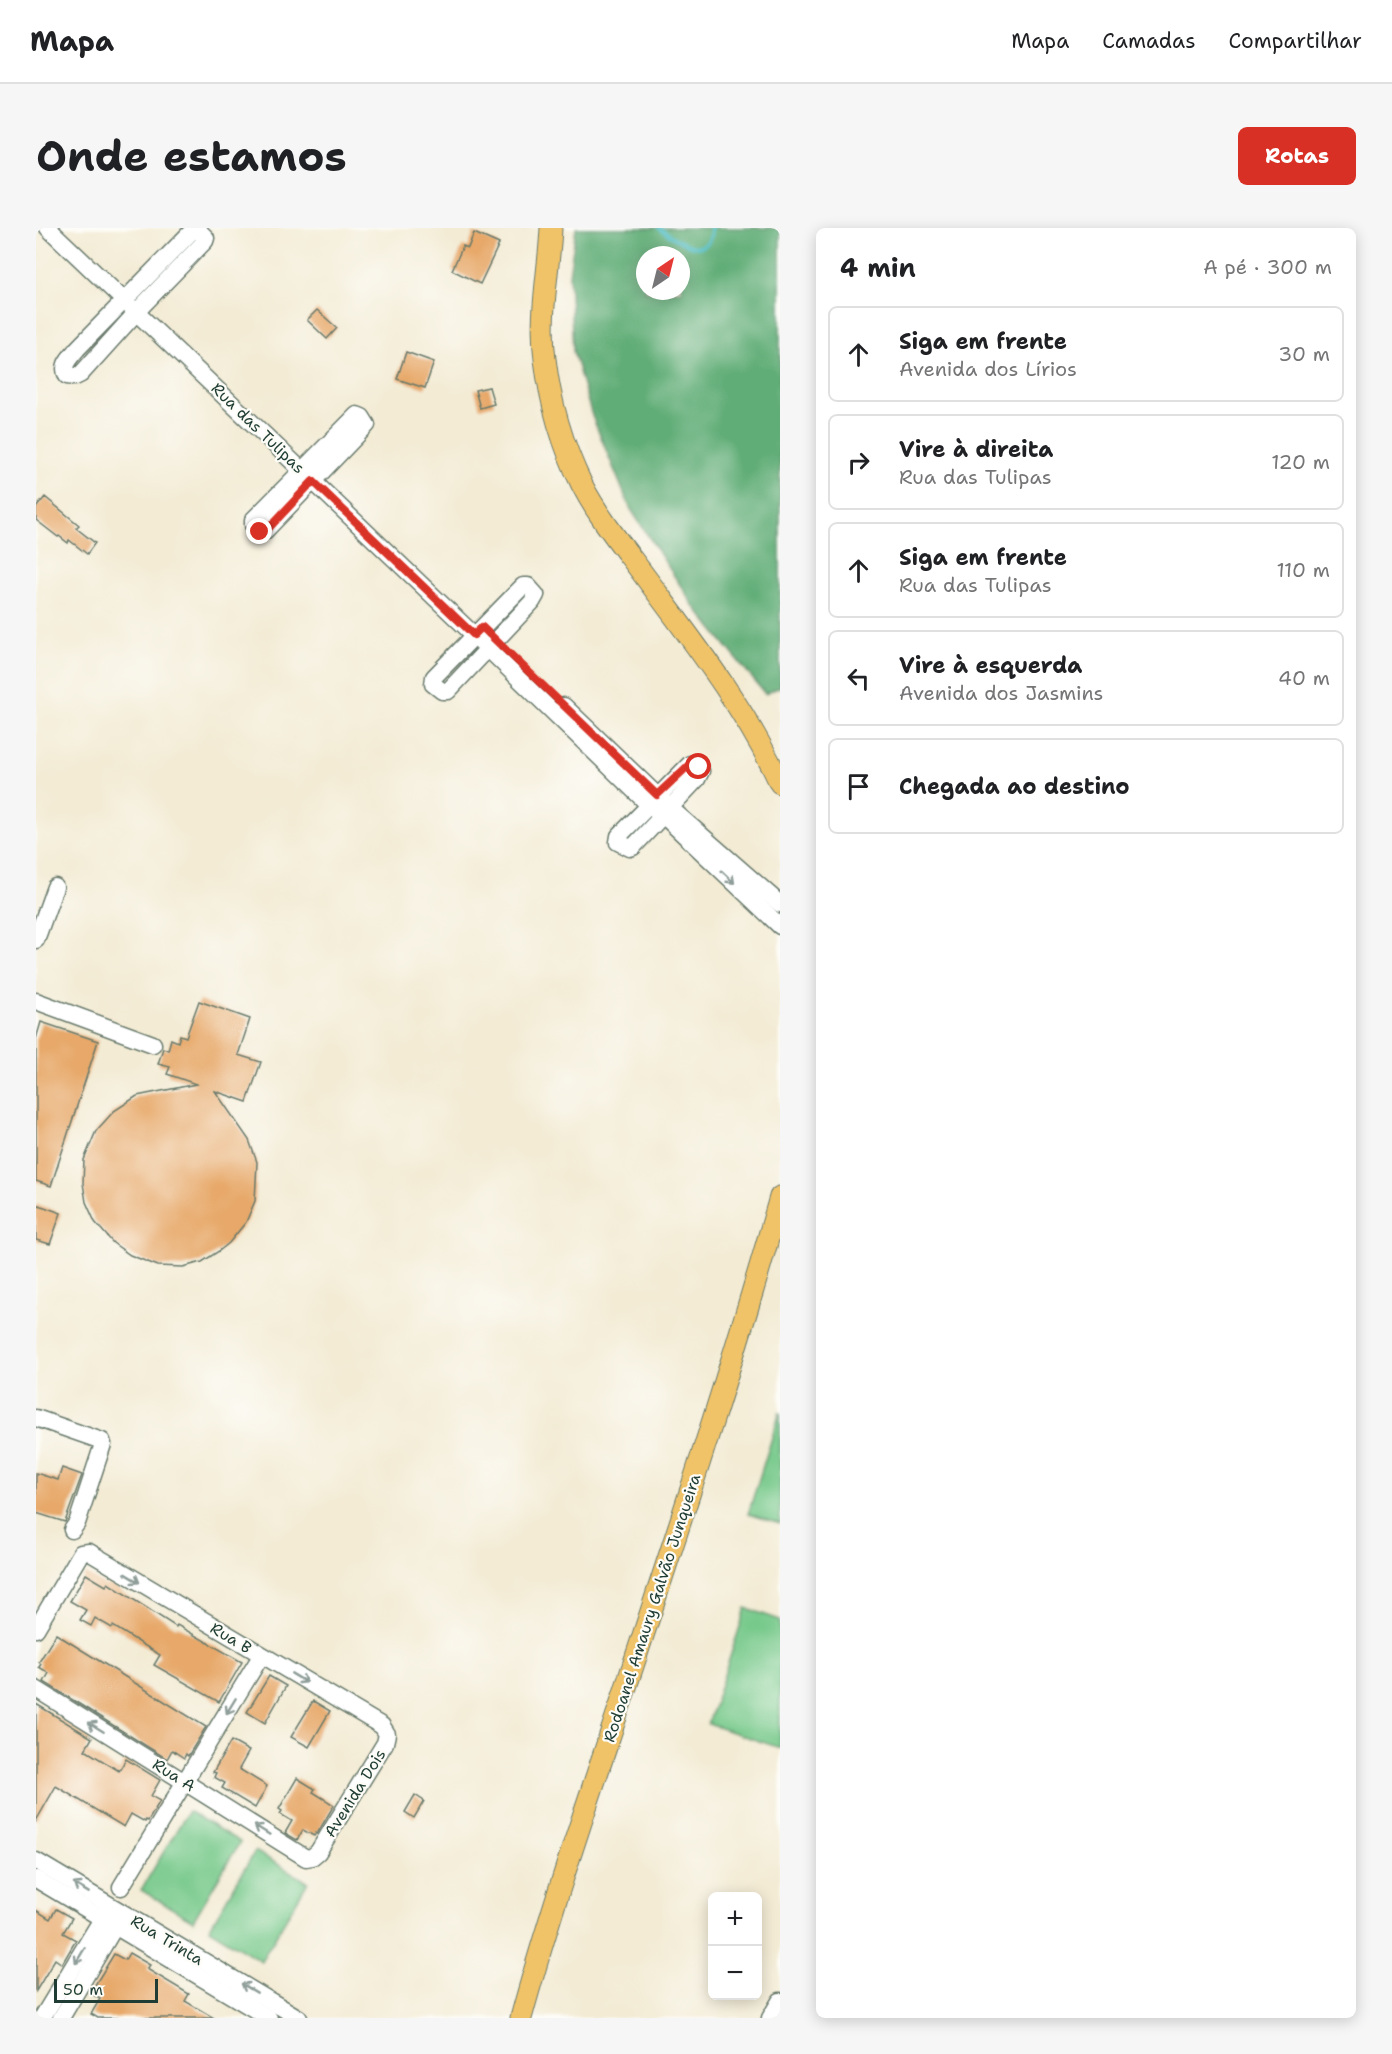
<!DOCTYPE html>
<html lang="pt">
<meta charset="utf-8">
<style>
:root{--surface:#fff;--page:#f6f6f6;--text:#202124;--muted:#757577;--line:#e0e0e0;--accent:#d93025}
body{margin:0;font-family:"Shantell Sans",sans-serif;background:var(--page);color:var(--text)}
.controls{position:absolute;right:18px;bottom:18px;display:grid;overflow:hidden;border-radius:9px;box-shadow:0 3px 15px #0003}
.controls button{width:54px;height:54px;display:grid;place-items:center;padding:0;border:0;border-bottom:2px solid var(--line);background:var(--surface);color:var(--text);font:30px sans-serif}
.compass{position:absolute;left:600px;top:18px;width:54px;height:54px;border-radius:50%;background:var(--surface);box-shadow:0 3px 15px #0003;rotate:35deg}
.scale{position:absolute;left:18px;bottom:15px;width:104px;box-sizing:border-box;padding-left:6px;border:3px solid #1f3d34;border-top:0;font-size:16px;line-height:21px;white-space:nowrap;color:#1f3d34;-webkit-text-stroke:4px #fdfcf7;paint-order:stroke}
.stop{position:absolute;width:18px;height:18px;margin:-14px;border:4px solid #d93025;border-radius:50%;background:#fff}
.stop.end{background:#d93025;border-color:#fff;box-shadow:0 2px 6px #0008}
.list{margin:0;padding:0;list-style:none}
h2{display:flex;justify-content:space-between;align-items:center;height:78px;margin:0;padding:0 24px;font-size:26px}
h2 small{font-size:20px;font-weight:400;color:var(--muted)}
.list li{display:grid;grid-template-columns:39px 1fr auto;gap:18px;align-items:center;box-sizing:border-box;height:96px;margin:0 12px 12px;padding:0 12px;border:2px solid var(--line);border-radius:9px}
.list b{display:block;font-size:22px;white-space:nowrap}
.list p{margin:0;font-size:20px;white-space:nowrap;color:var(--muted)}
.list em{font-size:20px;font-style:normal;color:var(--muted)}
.icon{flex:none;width:33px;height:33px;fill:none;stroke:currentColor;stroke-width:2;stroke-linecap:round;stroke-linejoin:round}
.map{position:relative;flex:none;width:744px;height:1790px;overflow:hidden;border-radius:9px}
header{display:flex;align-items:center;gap:36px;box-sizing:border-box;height:84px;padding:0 30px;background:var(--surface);border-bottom:2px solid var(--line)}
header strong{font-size:28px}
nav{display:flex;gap:33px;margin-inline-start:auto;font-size:21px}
.intro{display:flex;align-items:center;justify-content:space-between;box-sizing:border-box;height:144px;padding:0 36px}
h1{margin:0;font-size:42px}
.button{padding:15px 27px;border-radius:9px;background:var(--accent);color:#fff;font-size:21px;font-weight:700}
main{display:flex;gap:36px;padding:0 36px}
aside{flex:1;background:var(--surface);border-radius:9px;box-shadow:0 3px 15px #0003}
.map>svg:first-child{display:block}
</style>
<header>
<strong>Mapa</strong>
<nav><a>Mapa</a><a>Camadas</a><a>Compartilhar</a></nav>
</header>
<div class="intro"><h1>Onde estamos</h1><a class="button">Rotas</a></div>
<main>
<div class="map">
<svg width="744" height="1790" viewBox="0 0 744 1790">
<rect width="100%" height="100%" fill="#fdfcf7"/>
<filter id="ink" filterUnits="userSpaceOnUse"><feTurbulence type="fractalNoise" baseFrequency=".0167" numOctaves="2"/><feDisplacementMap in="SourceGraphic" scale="12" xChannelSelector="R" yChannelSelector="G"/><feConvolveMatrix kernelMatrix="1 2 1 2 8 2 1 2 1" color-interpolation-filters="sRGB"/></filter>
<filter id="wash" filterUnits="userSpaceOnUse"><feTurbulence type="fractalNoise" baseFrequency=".008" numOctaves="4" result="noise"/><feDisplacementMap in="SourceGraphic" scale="24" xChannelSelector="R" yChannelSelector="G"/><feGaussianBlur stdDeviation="1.35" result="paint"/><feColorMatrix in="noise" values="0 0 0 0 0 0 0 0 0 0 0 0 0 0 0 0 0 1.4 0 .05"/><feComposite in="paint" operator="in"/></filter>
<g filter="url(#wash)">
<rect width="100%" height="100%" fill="#f3ebd4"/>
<g fill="#77c98b" stroke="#4b8360" stroke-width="1.5">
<polygon points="744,1184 744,1296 712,1286"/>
<polygon points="710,1380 744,1392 744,1520 672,1496"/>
<polygon points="152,1583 204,1614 157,1693 105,1662"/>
<polygon points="219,1623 272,1654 225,1733 173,1701"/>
</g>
<path fill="#61ad77" stroke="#407556" stroke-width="1.5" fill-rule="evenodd" d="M 540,0 L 744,0 L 744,459 L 729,466 L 657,377 L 594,280 L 556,188 L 537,123 L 533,47 ZM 609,27 L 645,27 L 645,63 L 609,63 Z"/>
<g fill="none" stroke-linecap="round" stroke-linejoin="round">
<path stroke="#4dbcc2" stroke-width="4" d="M 623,0 C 637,10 675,37 675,0"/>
</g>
<g id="blocks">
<g fill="#e7a869">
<polygon points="438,5 463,16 444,56 416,42 427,18 432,20"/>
<polygon points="281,82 301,100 291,111 271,92"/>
<polygon points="370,124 398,134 389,160 361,151"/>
<polygon points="453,159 458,176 444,180 439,162"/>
<polygon points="9,269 43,297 40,300 59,315 51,326 33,312 32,315 23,308 22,309 0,292 0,280"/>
<polygon points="163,773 214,791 202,827 225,834 211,874 179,863 213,912 221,934 219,973 210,994 193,1015 183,1023 166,1034 147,1039 122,1038 94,1027 77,1015 59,994 50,974 47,955 48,932 60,903 78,883 101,868 160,856 131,846 134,839 122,836 127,820 132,822 135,811 142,814 144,807 150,809"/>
<polygon points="5,794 62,813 15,958 0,953 0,811"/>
<polygon points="0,976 25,985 14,1016 0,1012"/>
<polygon points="26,1240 46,1247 29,1294 0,1285 0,1245 22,1252"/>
<polygon points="50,1346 70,1358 72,1355 140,1399 141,1397 206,1434 183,1474 118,1437 124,1427 77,1398 76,1400 59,1390 55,1398 44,1392 50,1382 34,1373"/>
<polygon points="20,1406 170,1499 152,1528 150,1526 148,1530 136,1522 131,1531 8,1454 13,1445 3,1439 5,1436 3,1434"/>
<polygon points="233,1448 250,1458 229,1495 211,1484"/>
<polygon points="277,1473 294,1483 273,1519 255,1509"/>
<polygon points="0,1476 56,1510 49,1522 83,1543 90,1531 124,1552 115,1568 124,1573 112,1593 110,1592 109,1594 95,1586 88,1599 20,1558 0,1593"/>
<polygon points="195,1513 213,1523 203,1541 231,1558 219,1580 186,1560 189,1555 178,1549 180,1545 177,1544"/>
<polygon points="261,1550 279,1561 277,1564 298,1577 281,1606 280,1605 278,1608 267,1602 261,1612 249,1605 256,1593 244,1586 246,1583 243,1581"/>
<polygon points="379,1567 388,1573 378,1590 369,1584"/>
<polygon points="20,1681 36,1690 27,1705 40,1712 26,1736 19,1731 0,1763 0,1682 14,1691"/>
<polygon points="93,1725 114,1737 111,1741 153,1766 149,1773 178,1790 62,1790 55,1786 64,1771 54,1765 78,1726 89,1732"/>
</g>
</g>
</g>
<g filter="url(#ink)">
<use href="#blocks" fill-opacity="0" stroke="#697a6c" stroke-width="1.5"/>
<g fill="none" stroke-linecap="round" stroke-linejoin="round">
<g stroke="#697a6c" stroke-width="19">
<g id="minor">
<polyline points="12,0 438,407 613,577 627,587 744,698"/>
<path d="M 158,1 L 162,2 L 170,10 L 169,13 L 107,77 L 45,146 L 39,149 L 31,148 C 25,137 34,130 41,121 Z"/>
<polygon points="321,187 326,189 331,197 229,303 224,304 217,297 217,292"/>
<polygon points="487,358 492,358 500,367 496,374 412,463 406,463 397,456 398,449"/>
<polyline points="528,478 633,579 744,676"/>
<polygon points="654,536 663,539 665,543 661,551 597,619 594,620 582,614 583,608"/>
<polyline points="0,712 19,659"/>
<polyline points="0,773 117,816"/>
<polyline points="0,1190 66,1213 67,1216 41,1295 36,1302"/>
<polyline points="0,1401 45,1325 53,1324 346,1498 351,1506 349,1515 282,1624 276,1629 270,1630 0,1461"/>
<polyline points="0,1633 263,1790"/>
<polyline points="0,1651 233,1790"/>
<polyline points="85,1659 225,1428"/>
<polyline points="6,1790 72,1681"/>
<polyline points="25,1790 84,1690"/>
<polyline points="734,1790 744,1773"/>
</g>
</g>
<g stroke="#697a6c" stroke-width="23">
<g id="major">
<path d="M 515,0 C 513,44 503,86 509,131 C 514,173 527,218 546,257 C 563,290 588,320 610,350 C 659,416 709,480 744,555"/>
<path d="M 485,1790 C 516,1677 555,1565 592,1453 C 645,1293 698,1132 744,969"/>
</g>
</g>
<use href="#minor" stroke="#fff" stroke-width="16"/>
<use href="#major" stroke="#f1c369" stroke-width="21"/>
</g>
<defs><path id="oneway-shaft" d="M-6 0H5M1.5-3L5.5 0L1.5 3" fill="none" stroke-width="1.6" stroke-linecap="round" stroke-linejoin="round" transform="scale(1.5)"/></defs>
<g stroke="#8f9e9a">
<use href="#oneway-shaft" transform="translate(692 649) rotate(44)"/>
<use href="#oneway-shaft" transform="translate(96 1350) rotate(31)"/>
<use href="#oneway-shaft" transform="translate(263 1450) rotate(31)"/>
<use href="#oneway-shaft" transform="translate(195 1478) rotate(121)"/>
<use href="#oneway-shaft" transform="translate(60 1499) rotate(-148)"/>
<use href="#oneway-shaft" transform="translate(226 1602) rotate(-148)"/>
<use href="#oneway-shaft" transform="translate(45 1660) rotate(-149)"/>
<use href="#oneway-shaft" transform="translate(44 1728) rotate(121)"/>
<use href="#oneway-shaft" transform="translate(213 1760) rotate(-149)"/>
</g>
</g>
<g fill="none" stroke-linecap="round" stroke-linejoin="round" filter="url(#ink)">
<polyline stroke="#d93025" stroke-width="8" points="224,304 230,303 277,253 438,407 446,399 621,567 654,536 663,539"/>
</g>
<g text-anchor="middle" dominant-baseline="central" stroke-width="4.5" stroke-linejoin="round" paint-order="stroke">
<g font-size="16" fill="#1f3d34" stroke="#fdfcf7">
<text transform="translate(222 200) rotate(44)">Rua das Tulipas</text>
<text transform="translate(616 1380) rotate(-72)">Rodoanel Amaury Galvão Junqueira</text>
<text transform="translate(195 1410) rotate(31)">Rua B</text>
<text transform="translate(138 1547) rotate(32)">Rua A</text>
<text transform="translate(319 1565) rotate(-58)">Avenida Dois</text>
<text transform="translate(131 1712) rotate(31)">Rua Trinta</text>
</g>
</g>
</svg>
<div class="controls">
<button>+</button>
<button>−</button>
</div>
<svg class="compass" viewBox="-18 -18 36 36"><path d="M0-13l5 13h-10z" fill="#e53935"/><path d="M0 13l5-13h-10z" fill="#757577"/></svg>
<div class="scale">50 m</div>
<div class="stop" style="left:663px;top:539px"></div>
<div class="stop end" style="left:224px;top:304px"></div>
</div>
<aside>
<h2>4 min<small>A pé · 300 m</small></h2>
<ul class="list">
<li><svg class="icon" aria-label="ahead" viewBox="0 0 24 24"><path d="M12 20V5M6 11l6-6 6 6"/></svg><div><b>Siga em frente</b><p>Avenida dos Lírios</p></div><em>30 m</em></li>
<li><svg class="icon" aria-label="right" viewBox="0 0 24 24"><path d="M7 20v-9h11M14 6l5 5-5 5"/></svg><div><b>Vire à direita</b><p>Rua das Tulipas</p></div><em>120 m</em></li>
<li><svg class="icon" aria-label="ahead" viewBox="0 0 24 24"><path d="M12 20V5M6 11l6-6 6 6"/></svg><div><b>Siga em frente</b><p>Rua das Tulipas</p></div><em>110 m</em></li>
<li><svg class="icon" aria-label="left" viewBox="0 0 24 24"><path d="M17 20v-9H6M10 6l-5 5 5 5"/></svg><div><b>Vire à esquerda</b><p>Avenida dos Jasmins</p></div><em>40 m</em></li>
<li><svg class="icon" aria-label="arrive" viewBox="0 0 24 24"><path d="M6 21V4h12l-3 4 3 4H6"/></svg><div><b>Chegada ao destino</b></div></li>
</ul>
</aside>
</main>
